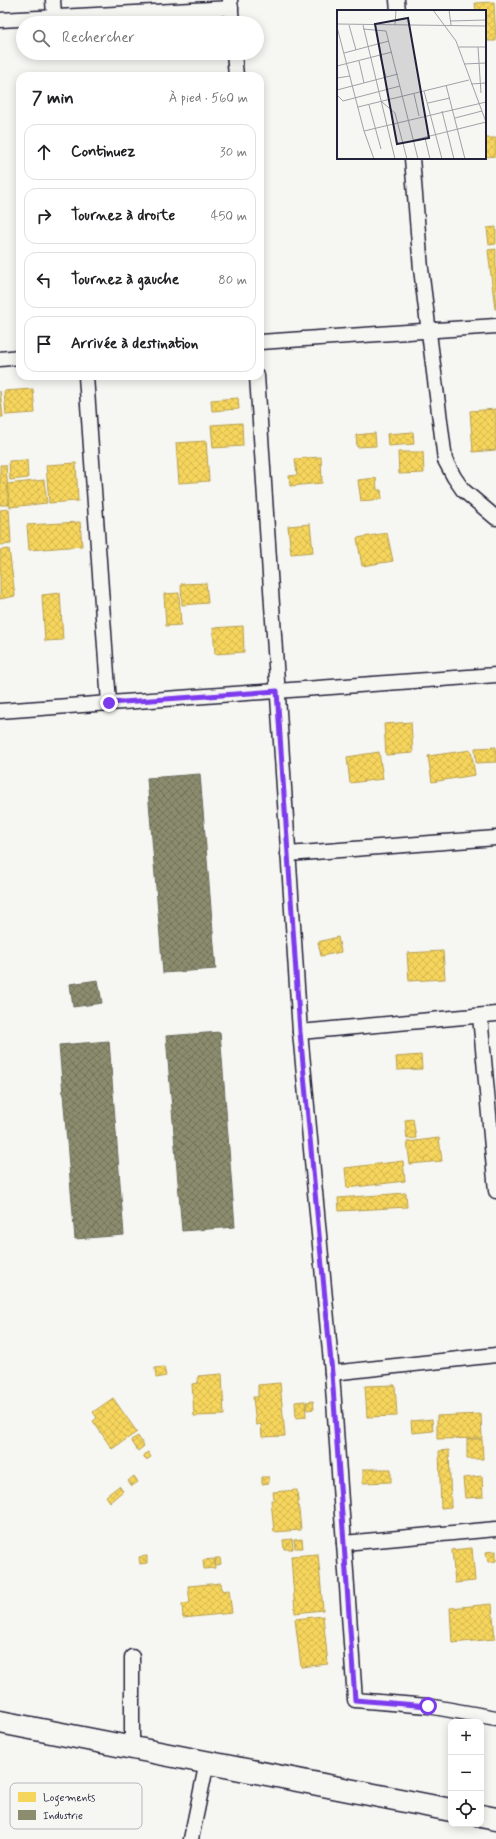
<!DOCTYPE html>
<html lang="fr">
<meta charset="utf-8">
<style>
:root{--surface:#fff;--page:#f2f2f2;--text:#202124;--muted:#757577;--line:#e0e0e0}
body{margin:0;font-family:Mynerve,sans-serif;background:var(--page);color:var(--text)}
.controls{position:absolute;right:12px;bottom:12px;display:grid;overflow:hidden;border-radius:8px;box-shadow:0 2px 10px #0003}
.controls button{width:36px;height:36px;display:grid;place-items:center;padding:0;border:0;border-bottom:1px solid var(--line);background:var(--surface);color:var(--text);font:20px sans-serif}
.stop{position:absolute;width:12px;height:12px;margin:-9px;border:3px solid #7c3aed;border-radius:50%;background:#fff}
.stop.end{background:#7c3aed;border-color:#fff;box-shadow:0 1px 4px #0008}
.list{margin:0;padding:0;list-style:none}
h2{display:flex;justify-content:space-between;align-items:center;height:52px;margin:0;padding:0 16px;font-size:17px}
h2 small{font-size:13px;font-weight:400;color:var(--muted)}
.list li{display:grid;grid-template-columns:26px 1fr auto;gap:12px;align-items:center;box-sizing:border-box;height:56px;margin:0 8px 8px;padding:0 8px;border:1px solid var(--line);border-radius:12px}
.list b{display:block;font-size:15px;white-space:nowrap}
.list em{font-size:13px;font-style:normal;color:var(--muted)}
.icon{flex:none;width:22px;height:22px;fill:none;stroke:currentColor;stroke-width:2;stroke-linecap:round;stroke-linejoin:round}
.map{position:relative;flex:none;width:496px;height:1839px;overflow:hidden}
.search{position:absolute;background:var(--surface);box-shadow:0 2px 10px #0003;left:16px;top:16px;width:248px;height:44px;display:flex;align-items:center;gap:10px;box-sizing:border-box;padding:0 14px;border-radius:22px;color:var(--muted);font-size:15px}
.panel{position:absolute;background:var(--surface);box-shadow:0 2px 10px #0003;left:16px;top:72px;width:248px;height:308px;border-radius:12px}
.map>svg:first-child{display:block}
</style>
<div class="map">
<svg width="496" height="1839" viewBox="0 0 496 1839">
<defs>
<pattern id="homes-cross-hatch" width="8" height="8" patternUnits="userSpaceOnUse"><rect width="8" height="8" fill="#f6d55c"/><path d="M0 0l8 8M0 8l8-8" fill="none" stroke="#d3b751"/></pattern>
<pattern id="industry-cross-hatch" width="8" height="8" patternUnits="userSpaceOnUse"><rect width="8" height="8" fill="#8c8c6e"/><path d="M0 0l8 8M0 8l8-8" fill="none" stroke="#72725c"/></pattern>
</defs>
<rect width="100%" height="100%" fill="#f6f6f2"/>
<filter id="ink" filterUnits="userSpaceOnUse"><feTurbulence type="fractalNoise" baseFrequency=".025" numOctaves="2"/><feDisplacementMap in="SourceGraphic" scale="8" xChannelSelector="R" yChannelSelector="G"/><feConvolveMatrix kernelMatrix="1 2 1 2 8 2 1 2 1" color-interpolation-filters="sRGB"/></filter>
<g filter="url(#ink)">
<g fill="url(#homes-cross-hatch)" stroke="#b69f52">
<polygon points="494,2 496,41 485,41 485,11 476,11 475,3"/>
<polygon points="485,138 496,138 496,156 485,157"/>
<polygon points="496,227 496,244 489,245 487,228"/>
<polygon points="496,249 496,309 495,309 488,250"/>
<polygon points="33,389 35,413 6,415 4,391"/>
<polygon points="0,391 3,417 0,417"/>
<polygon points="238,398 239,409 212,411 211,400"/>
<polygon points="496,409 496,450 473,452 470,411"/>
<polygon points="242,423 243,446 213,448 211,425"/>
<polygon points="413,432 414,444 388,446 387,434"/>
<polygon points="375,433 376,446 357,447 356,435"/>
<polygon points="206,441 209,481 179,483 176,443"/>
<polygon points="398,452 423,452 424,473 399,474"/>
<polygon points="321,457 322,483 290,486 289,476 297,475 295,459"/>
<polygon points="27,460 28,478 10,480 9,461"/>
<polygon points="76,463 78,501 49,503 46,465"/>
<polygon points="0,465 6,465 9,505 0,505"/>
<polygon points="376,478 377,490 381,490 382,499 361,501 358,480"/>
<polygon points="44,480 47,503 10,507 7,484"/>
<polygon points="9,509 11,544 0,545 0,510"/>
<polygon points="80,522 82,546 29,550 27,525"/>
<polygon points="310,524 313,552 291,554 288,526"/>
<polygon points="387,533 393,561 362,566 357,538"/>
<polygon points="9,549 15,596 0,599 0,550"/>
<polygon points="206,583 208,603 182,605 181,584"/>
<polygon points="60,593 63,640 45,641 42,595"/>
<polygon points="179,593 181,625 166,626 164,594"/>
<polygon points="243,626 244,652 215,654 213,628"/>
<polygon points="411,722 413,753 386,755 384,724"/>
<polygon points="496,747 496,762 476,763 475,748"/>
<polygon points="471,750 475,775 432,782 428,756"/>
<polygon points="379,752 383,779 350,783 347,757"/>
<polygon points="338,937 341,952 321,956 318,942"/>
<polygon points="443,951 445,979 409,981 407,953"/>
<polygon points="421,1055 422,1069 397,1070 396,1057"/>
<polygon points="413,1119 416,1138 407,1139 405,1120"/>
<polygon points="439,1138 442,1161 410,1164 407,1142"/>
<polygon points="403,1161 405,1181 347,1188 345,1168"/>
<polygon points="406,1193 407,1207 339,1211 338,1198"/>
<polygon points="164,1367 166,1376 156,1378 155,1368"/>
<polygon points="222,1374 224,1415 194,1416 192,1384 198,1383 198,1376"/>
<polygon points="280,1383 285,1436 262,1437 261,1424 256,1425 253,1397 258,1397 258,1385"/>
<polygon points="395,1385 397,1416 367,1417 365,1386"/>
<polygon points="113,1398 137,1432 112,1449 93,1421 97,1418 93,1412"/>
<polygon points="305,1401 306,1417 296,1418 295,1402"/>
<polygon points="313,1401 314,1409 307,1410 306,1402"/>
<polygon points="481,1414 482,1438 437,1439 437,1416"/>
<polygon points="432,1419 433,1431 412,1433 411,1421"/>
<polygon points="138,1436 144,1446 138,1451 131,1440"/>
<polygon points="467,1439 482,1439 483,1459 467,1459"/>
<polygon points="449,1450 451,1507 441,1508 439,1451"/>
<polygon points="148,1452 151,1457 146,1460 143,1455"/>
<polygon points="363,1469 391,1469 391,1482 363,1483"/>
<polygon points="134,1476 138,1482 132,1486 128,1481"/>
<polygon points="482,1476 483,1497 465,1498 463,1478"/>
<polygon points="262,1477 269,1477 269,1483 262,1484"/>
<polygon points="119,1486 123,1491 110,1502 106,1496"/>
<polygon points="297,1490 301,1530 274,1532 271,1500 274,1500 273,1492"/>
<polygon points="292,1539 293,1549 284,1549 283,1540"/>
<polygon points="302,1539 303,1548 295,1548 294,1540"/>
<polygon points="472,1548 475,1581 455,1583 452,1550"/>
<polygon points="496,1551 496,1561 488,1562 486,1552"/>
<polygon points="318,1554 323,1610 295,1613 291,1556"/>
<polygon points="147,1556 147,1563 140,1564 139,1557"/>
<polygon points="215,1558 220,1558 221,1564 216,1565"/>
<polygon points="214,1559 215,1568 204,1569 203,1560"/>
<polygon points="221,1583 222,1591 229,1590 232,1613 183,1618 182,1604 190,1603 188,1586"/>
<polygon points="492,1604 495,1639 452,1643 450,1608"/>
<polygon points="323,1616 328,1664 301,1667 295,1619"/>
</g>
<g fill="url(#industry-cross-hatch)" stroke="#6c6c5f">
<polygon points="200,774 216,969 163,973 147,778"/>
<polygon points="98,980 102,1003 73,1007 70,984"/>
<polygon points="220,1032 235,1227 182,1231 166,1036"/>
<polygon points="109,1041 124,1235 75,1239 59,1045"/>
</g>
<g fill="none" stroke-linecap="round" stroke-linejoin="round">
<g stroke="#22223b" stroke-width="17">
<g id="minor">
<polyline points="53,0 54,16"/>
<polyline points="230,0 232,23"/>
<polyline points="397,0 398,11"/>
<polyline points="0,20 231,8"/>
<polyline points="234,53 236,76"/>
<polyline points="412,158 421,269 445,460 454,477 463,490 496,518"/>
<polyline points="260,342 496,326"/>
<polyline points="0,359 20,357"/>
<polyline points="86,376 109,703"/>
<polyline points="257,376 300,1032 332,1373 355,1700 428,1706 496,1718"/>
<polyline points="0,711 496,675"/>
<polyline points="288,854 496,838"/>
<polyline points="480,1016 496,1191"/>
<polyline points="300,1032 496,1014"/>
<polyline points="332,1373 496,1355"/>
<polyline points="344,1543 496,1529"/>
<polyline points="132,1657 132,1748"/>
<polyline points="191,1839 207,1762"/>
</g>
</g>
<g stroke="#22223b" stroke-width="25">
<g id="primary">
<polyline points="0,1722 451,1810"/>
<polyline points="481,1816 496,1819"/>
</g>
</g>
<use href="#minor" stroke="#f6f6f2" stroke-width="14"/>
<use href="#primary" stroke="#f6f6f2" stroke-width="22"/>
</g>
</g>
<g fill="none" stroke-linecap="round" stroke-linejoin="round" filter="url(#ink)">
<polyline stroke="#7c3aed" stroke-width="5" points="109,703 277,691 300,1032 332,1373 355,1700 428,1706"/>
</g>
<g transform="translate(337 10)">
<rect width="149" height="149" fill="#f6f6f2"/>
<path fill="none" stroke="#a1a1a9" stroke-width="1" d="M 96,0 L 119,31 L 149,112M 112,0 L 114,15M 113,11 L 149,10M 149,13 L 149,26M 0,14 L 149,16M 12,15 L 19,40M 26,15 L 58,149M 58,15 L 59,0M 0,17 L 27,121 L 37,149M 26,19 L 49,21 L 81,149M 122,37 L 149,37M 141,37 L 144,83M 7,43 L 52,31M 43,46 L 49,67M 22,51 L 27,73M 127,54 L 149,53M 0,56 L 55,42M 0,68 L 13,66M 134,74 L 149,73M 109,75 L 128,149M 0,80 L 61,64M 87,81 L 105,149M 77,84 L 82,106M 0,85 L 6,91 L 63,76M 45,92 L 58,103 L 70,149M 91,93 L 113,88M 32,95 L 44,139M 21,97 L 132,70M 105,101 L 117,149M 118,108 L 145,101M 27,121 L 149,92M 88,128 L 93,149M 77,130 L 149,112"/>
<path fill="#22223b" fill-opacity="0.15" stroke="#22223b" stroke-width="2" d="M 71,8 L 92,128 L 60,134 L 38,14 Z"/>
<rect width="149" height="149" fill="none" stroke="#22223b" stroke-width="2"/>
</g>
<rect x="10" y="1783" width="132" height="46" rx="6" fill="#f6f6f2" stroke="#b6b6bb" stroke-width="1"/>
<rect x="18" y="1792" width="18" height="10" fill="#f6d55c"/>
<rect x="18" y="1810" width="18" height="10" fill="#8c8c6e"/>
<g font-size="11" fill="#22223b">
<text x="43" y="1801">Logements</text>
<text x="43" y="1819">Industrie</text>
</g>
</svg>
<div class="controls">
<button>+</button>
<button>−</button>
<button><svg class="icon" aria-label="locate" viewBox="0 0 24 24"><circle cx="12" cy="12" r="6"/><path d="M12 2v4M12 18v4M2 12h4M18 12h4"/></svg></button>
</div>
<div class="stop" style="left:428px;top:1706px"></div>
<div class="stop end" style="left:109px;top:703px"></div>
<div class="search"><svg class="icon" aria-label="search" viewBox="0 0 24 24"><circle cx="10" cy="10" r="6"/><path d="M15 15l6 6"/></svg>Rechercher</div>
<section class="panel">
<h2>7 min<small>À pied · 560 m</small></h2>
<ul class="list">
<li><svg class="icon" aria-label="ahead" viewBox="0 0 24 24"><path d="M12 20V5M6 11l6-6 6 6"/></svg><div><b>Continuez</b></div><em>30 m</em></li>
<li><svg class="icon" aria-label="right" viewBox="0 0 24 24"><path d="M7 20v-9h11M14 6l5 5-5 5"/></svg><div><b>Tournez à droite</b></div><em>450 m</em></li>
<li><svg class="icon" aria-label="left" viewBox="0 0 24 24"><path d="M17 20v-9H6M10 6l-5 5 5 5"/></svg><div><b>Tournez à gauche</b></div><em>80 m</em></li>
<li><svg class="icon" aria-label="arrive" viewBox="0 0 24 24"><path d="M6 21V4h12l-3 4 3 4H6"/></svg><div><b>Arrivée à destination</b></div></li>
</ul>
</section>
</div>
